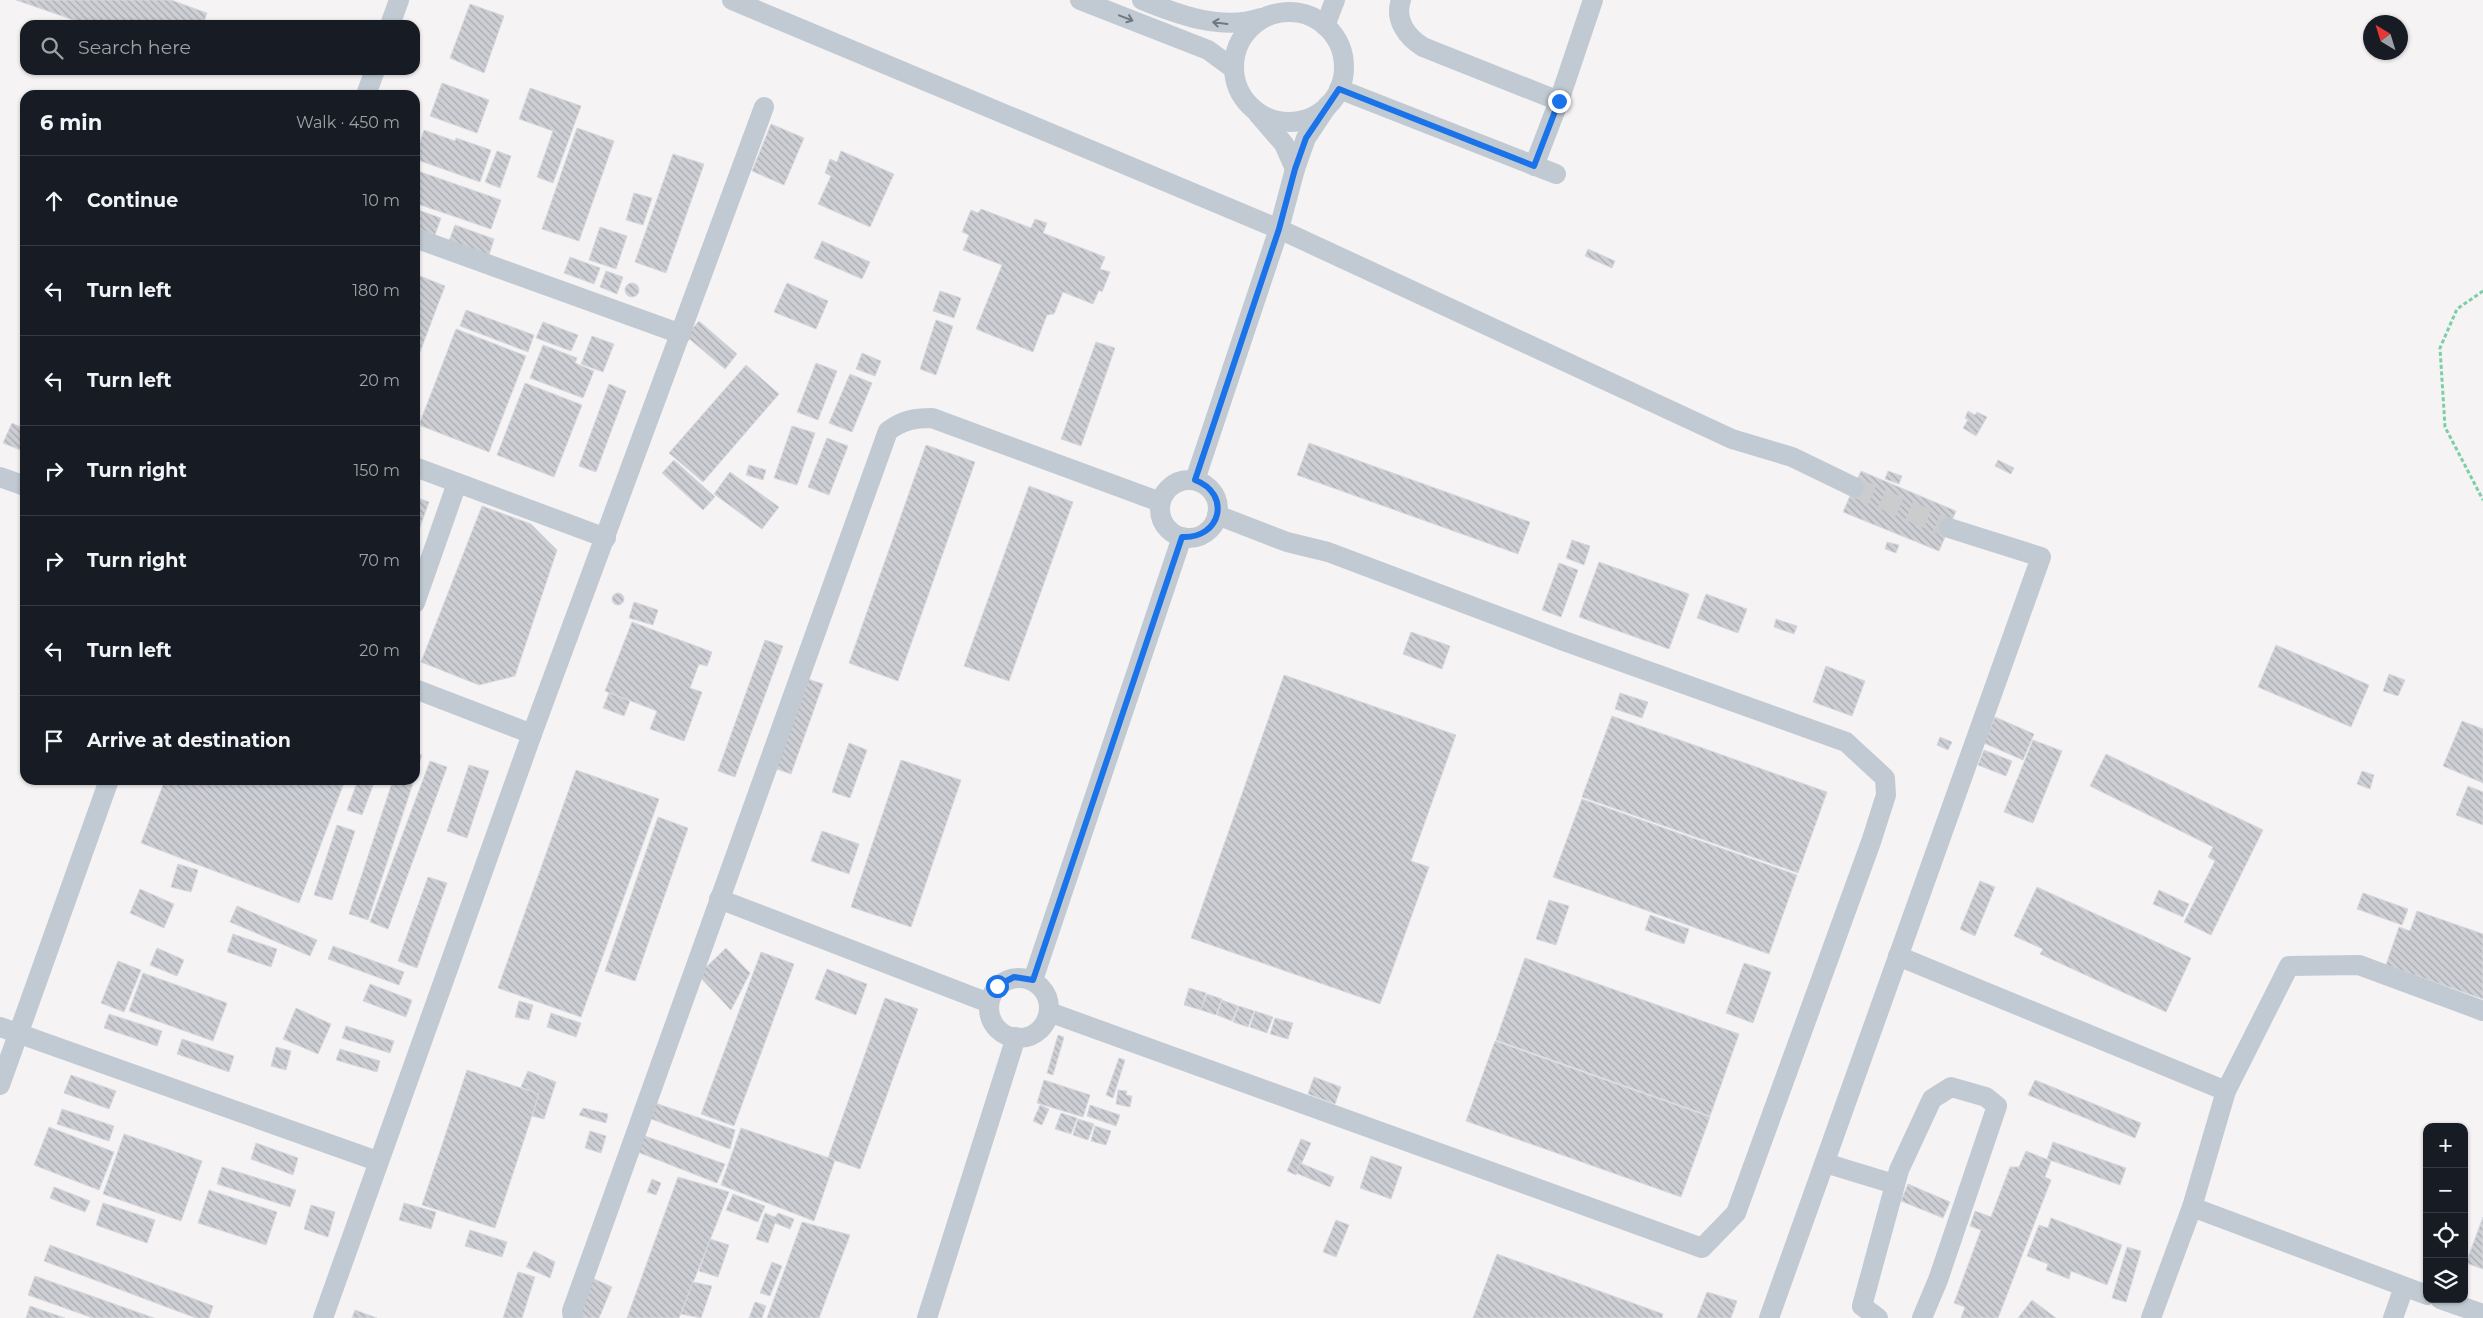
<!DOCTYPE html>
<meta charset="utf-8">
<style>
:root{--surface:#171b24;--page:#20242c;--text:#f1f3f6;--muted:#9ea1a6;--line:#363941}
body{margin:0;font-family:Montserrat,sans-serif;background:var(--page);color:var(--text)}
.controls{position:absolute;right:15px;bottom:15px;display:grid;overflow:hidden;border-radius:10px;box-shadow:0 1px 4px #0004}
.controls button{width:45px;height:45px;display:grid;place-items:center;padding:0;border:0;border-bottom:1px solid var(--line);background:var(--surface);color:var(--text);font:25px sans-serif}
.compass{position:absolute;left:2363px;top:15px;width:45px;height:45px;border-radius:50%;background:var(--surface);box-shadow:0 1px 4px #0004;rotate:322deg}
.stop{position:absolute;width:15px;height:15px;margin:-11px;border:4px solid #1a73e8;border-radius:50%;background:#fff}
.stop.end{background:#1a73e8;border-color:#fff;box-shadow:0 1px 5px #0008}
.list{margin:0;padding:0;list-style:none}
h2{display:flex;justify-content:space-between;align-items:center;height:65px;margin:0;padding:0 20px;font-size:21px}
h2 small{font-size:16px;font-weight:400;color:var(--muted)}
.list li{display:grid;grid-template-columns:32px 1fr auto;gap:15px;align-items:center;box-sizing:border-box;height:90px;padding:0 20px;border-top:1px solid var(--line)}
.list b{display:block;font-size:19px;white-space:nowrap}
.list em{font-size:16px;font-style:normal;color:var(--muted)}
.icon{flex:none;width:28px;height:28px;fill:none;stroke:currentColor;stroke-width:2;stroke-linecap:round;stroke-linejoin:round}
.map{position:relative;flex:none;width:2483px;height:1318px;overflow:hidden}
.search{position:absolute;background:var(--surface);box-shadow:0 1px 4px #0004;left:20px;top:20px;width:400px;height:55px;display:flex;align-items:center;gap:12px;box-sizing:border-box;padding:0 18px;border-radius:15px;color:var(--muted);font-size:19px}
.panel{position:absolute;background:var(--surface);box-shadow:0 1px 4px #0004;left:20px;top:90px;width:400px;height:695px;border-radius:15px}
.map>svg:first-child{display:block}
</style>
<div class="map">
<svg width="2483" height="1318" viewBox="0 0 2483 1318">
<defs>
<pattern id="building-back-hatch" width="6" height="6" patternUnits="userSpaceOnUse" patternTransform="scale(1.25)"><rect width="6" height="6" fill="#cdcfd5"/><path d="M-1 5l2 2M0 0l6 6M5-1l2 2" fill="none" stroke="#a8abb0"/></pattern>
</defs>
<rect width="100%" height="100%" fill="#f5f3f3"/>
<g fill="url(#building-back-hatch)" stroke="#d7d9de">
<polygon points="16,0 171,0 207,13 203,25 88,25"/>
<polygon points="470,4 504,16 484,73 450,58"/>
<polygon points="442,83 489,100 477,133 430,116"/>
<polygon points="530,88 581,106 553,183 537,177 553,131 519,119"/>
<polygon points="771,124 804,138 784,185 752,171"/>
<polygon points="577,128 614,141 579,241 542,229"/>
<polygon points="424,130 455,141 456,138 491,150 480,182 415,159"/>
<polygon points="497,151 511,156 500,188 485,182"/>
<polygon points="841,151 894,174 870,227 818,204 831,176 825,173 830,159 837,162"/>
<polygon points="673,154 704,164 666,273 635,262"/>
<polygon points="415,170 501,200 491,229 415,203"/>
<polygon points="634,193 652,198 643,225 626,220"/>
<polygon points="415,209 441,218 435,235 415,228"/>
<polygon points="981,209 1031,228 1035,219 1047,223 1043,233 1105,257 1100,269 1110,272 1102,292 1099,290 1093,304 1063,292 1054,314 1047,315 1033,352 976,329 1002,265 963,250 969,235 962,232 971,210 978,213"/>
<polygon points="455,225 494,239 489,255 449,241"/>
<polygon points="600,227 627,236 616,269 589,260"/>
<polygon points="822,241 870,262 862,279 814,258"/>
<polygon points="1588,249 1615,261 1612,268 1585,256"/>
<polygon points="570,257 600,268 594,284 564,273"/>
<polygon points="606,271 623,277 617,294 600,287"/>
<polygon points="415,274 445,286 415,365"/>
<polygon points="787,283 828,301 816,329 774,312"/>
<circle cx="632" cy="290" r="7"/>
<polygon points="940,291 961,298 954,318 933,311"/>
<polygon points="466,310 534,335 528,352 460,326"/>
<polygon points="936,320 953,326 936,375 920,369"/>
<polygon points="699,321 737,354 725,369 686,336"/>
<polygon points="543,322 578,335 571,351 536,338"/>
<polygon points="456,329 526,356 489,452 419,425"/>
<polygon points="592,336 614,344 603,372 581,364"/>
<polygon points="1096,342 1115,348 1081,446 1061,439"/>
<polygon points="543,345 577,358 575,363 594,371 583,398 530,378"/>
<polygon points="862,353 881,361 875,376 856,369"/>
<polygon points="816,363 837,371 818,420 797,412"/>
<polygon points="746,365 779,394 703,482 669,453"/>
<polygon points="850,374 872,383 852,432 829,423"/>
<polygon points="525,383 582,405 554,477 497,455"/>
<polygon points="609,384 626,391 596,472 579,466"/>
<polygon points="1968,411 1975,415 1977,412 1987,417 1976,436 1963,428 1968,420 1965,418"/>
<polygon points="12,423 25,429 25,452 3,443"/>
<polygon points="792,426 815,433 797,485 774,478"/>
<polygon points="827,438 848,446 829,495 808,487"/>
<polygon points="1309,443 1530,522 1518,554 1297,475"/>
<polygon points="926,445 975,462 898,681 849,663"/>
<polygon points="674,460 715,497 703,510 662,473"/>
<polygon points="1998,460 2014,468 2011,474 1995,466"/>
<polygon points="749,465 766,470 763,480 746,475"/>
<polygon points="1861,471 1956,511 1939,551 1843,512"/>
<polygon points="1888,471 1902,476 1899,484 1885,479"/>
<polygon points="730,472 779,507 762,529 714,494"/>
<polygon points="1029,486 1073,502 1009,681 964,666"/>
<polygon points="415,497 429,502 415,541"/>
<polygon points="482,506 531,524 557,550 515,676 479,685 421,662"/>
<polygon points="1572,540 1590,546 1584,565 1566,558"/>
<polygon points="1887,542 1899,545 1896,553 1885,549"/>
<polygon points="1599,562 1689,594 1669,649 1579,617"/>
<polygon points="1559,563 1578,570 1561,617 1542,610"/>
<circle cx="618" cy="599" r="6"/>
<polygon points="1706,594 1747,609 1738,633 1697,618"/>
<polygon points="634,602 658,610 653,625 629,618"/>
<polygon points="1776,619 1797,626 1794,634 1774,627"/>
<polygon points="632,622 712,652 707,666 699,664 690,688 702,692 684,741 650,729 657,711 605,691"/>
<polygon points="1411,632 1450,646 1442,669 1403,654"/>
<polygon points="765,640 783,646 735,777 718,771"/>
<polygon points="2276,645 2369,685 2351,727 2258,687"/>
<polygon points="1826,666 1865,681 1852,716 1813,702"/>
<polygon points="2389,674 2405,680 2398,696 2383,691"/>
<polygon points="1284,675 1456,735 1411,861 1429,867 1380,1004 1191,938"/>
<polygon points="805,678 823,684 791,774 774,768"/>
<polygon points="609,693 630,701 624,716 603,708"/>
<polygon points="1620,693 1648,702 1642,718 1615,709"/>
<polygon points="1612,716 1827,792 1798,873 1582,797"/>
<polygon points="1995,717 2034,734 2023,760 1984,743"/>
<polygon points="2462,721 2483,729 2483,783 2443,766"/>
<polygon points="1940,737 1952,742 1948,750 1937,745"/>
<polygon points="2033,740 2062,751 2033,823 2004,812"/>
<polygon points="849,743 867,750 850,798 832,792"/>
<polygon points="1984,750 2012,761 2006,776 1978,765"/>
<polygon points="415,753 422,755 415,776"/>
<polygon points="2106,754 2263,830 2211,935 2184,922 2215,861 2208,857 2213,847 2090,786"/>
<polygon points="901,760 961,780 911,927 851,907"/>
<polygon points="430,761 447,767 388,929 370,922"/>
<polygon points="469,765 489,771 467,838 447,831"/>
<polygon points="576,770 659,799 581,1017 498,988"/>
<polygon points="2362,771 2374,775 2370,789 2357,784"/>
<polygon points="165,780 345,780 299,903 141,843"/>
<polygon points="358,780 375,780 362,815 347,810"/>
<polygon points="393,780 414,780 368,920 349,914"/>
<polygon points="2468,786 2483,792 2483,825 2456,815"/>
<polygon points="1582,799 1797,875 1769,954 1553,877"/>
<polygon points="658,817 688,828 635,981 605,971"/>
<polygon points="337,825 355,831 332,900 314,895"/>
<polygon points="822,831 859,844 849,874 811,861"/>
<polygon points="178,864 198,870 191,892 171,887"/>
<polygon points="428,877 447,883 417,968 398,961"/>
<polygon points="1980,881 1995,887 1975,936 1960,929"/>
<polygon points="2037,887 2191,958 2166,1012 2040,954 2043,949 2014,936"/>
<polygon points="140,889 174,904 164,928 130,913"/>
<polygon points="2159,890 2189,904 2183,917 2153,904"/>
<polygon points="2363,893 2408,909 2402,925 2357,909"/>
<polygon points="1549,900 1569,906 1556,945 1536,939"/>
<polygon points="237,906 317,940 310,956 230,922"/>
<polygon points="2417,911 2483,934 2483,999 2386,965 2399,927 2410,931"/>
<polygon points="1650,915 1689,929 1684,944 1645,930"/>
<polygon points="233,934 277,949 271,967 227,952"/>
<polygon points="333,946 404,972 399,985 328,959"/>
<polygon points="157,948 184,960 177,976 150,965"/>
<polygon points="726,948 750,973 731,1010 698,975"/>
<polygon points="761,952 794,964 734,1126 701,1114"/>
<polygon points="1525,958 1739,1034 1710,1116 1496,1040"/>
<polygon points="118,961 141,970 124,1012 101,1003"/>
<polygon points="1744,963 1771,972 1753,1023 1726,1013"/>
<polygon points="827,969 867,984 856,1015 815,999"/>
<polygon points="143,973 227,1003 213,1041 129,1011"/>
<polygon points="370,984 412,1000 406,1017 363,1001"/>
<polygon points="1189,988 1206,993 1201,1010 1184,1005"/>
<polygon points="1207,994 1222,999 1216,1015 1201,1010"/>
<polygon points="885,998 918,1009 860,1169 828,1158"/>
<polygon points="1222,1000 1238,1006 1232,1021 1217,1015"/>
<polygon points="519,1001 533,1005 529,1020 515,1017"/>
<polygon points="1239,1006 1254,1011 1248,1027 1233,1022"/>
<polygon points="296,1008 331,1024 318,1054 283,1039"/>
<polygon points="1255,1011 1273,1017 1267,1033 1250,1027"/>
<polygon points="551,1013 581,1023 576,1037 547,1027"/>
<polygon points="109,1014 162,1031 157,1046 104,1028"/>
<polygon points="1275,1018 1293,1023 1288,1039 1270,1034"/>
<polygon points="346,1026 394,1041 390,1053 342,1038"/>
<polygon points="1058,1035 1064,1037 1053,1075 1047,1073"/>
<polygon points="182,1039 234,1056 229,1072 177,1054"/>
<polygon points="1495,1041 1710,1117 1681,1197 1466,1121"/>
<polygon points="276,1047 291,1051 286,1070 271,1066"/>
<polygon points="340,1049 380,1061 377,1072 336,1060"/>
<polygon points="1119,1058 1125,1060 1113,1098 1106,1095"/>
<polygon points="467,1070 539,1094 495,1228 422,1205"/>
<polygon points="528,1071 556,1082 544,1119 532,1116 539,1094 521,1087"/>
<polygon points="71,1075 116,1091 109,1109 64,1093"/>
<polygon points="1314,1077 1341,1087 1335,1104 1308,1094"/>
<polygon points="1044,1080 1090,1095 1083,1117 1037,1103"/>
<polygon points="2035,1080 2141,1123 2135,1138 2028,1095"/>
<polygon points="1118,1090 1127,1091 1126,1095 1132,1096 1130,1107 1116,1104"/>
<polygon points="655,1103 735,1130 730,1149 649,1118"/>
<polygon points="1040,1105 1049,1109 1042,1125 1033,1121"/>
<polygon points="1090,1105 1120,1115 1116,1126 1087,1116"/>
<polygon points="583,1108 608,1114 606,1123 579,1115"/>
<polygon points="62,1109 114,1126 109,1141 57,1124"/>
<polygon points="1061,1113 1077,1118 1071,1134 1055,1129"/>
<polygon points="1078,1119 1094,1124 1088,1140 1073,1135"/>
<polygon points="1095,1126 1111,1131 1106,1145 1091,1141"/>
<polygon points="49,1127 114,1152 99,1190 34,1165"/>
<polygon points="741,1128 835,1160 814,1221 721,1185"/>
<polygon points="590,1131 606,1136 601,1153 585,1148"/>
<polygon points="124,1134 202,1161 181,1221 103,1194"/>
<polygon points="642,1135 725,1164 717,1183 635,1151"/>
<polygon points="1301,1139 1311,1143 1296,1175 1287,1171"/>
<polygon points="2053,1142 2126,1168 2120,1185 2047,1159"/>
<polygon points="256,1143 298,1158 293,1175 251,1159"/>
<polygon points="2026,1151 2051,1161 2045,1177 2051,1180 1998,1318 1961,1318 1965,1307 1954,1303 1981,1230 1970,1226 1975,1211 1991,1217 2010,1167 2019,1167"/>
<polygon points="1371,1156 1402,1167 1391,1199 1360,1188"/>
<polygon points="1300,1163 1334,1177 1330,1187 1296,1173"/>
<polygon points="222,1167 296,1190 290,1207 217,1184"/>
<polygon points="678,1177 729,1192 679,1318 627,1318"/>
<polygon points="652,1179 661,1183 656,1195 647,1192"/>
<polygon points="1908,1184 1950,1202 1943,1218 1901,1201"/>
<polygon points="54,1187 90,1201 85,1212 50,1198"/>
<polygon points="209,1190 277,1212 266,1245 198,1223"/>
<polygon points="733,1194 765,1206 758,1222 726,1210"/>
<polygon points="103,1203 155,1220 147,1243 96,1225"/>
<polygon points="404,1203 436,1212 431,1229 399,1220"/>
<polygon points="311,1205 335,1212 328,1237 304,1229"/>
<polygon points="765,1213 775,1217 778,1213 794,1219 790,1229 775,1223 768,1243 756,1239"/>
<polygon points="2483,1217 2483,1269 2466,1263"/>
<polygon points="2051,1218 2122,1245 2107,1285 2071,1271 2069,1279 2046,1270 2048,1264 2027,1256 2039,1225 2048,1228"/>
<polygon points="1336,1220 1349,1225 1336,1257 1323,1252"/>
<polygon points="802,1222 850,1235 819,1318 767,1318"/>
<polygon points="470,1230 507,1242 502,1257 465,1246"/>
<polygon points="710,1239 729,1245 718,1277 699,1271"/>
<polygon points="50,1245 213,1306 209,1318 196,1318 44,1261"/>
<polygon points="2127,1247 2141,1251 2126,1302 2112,1298"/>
<polygon points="534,1251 555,1262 550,1278 526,1267"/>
<polygon points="1497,1254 1663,1314 1662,1318 1473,1318"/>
<polygon points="772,1262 782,1266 770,1296 760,1293"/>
<polygon points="518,1272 535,1277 522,1318 503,1318"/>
<polygon points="35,1276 154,1318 93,1318 28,1295"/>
<polygon points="592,1278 612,1287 599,1318 579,1318"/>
<polygon points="693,1282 712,1286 701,1318 681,1314"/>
<polygon points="1707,1292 1737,1301 1731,1318 1697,1318"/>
<polygon points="2032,1300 2056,1318 2018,1318"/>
<polygon points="755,1302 766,1306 762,1318 749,1318"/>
<polygon points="30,1306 65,1318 26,1318"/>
<polygon points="355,1310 377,1318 352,1318"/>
</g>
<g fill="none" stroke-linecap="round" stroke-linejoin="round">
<polyline stroke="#caccce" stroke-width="20" stroke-dasharray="20 10" stroke-linecap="butt" points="1854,487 1949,528"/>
<polyline stroke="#7ad0a6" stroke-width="3" stroke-dasharray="4 2.5" stroke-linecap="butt" points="2483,291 2457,309 2440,348 2445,427 2483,500"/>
<g stroke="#c1cad2" stroke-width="20">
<polyline points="732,0 1279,229 1732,439 1792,457 1854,487"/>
<polyline points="1080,0 1208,50 1234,69"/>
<path d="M 1142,0 C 1179,15 1222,31 1261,18"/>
<path d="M 1401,0 C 1394,20 1407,37 1423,47 L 1559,101"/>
<circle cx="1289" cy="67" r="55"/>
<polyline points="390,25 399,0"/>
<polyline points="1325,26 1335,0"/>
<polyline points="1339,89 1556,174"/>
<polyline points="366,95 375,70"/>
<polyline points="1258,114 1284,144 1295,169"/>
<polyline points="1534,166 1559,101 1593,0"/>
<polyline points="415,238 681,334"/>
<polyline points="415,467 606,538"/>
<polyline points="0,477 25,486"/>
<polyline points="1195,480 1279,229 1295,169 1306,138 1328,105"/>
<circle cx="1189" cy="509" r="29"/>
<polyline points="415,603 457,483"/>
<polyline points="415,689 532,734"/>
<polyline points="719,899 989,1003"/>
<polyline points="1898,956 2226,1091"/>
<circle cx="1019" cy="1008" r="30"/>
<polyline points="1033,980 1182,537"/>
<polyline points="1049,1012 1702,1248 1736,1213 1871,842 1886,795 1885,778 1846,742 1564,641 1328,552 1287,542 1217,515"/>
<polyline points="0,1027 377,1161"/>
<polyline points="0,1085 109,780"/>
<polyline points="1825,1163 1894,1184"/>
<polyline points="2192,1207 2427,1295"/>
<polyline points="2440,1299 2483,1314"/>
<polyline points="323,1318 532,734 764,107"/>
<path d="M 573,1318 L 572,1311 L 888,431 C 903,420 914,418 932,418 L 1160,502"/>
<polyline points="927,1318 1016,1037"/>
<polyline points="1769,1318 2041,557 1949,528"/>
<polyline points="1878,1318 1862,1306 1899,1170 1932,1099 1951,1087 1986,1097 1997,1106 1938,1280 1922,1318"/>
<polyline points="2151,1318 2192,1207 2226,1091 2289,966 2359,965 2483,1011"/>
<polyline points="2393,1318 2404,1287"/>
</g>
</g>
<defs><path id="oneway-shaft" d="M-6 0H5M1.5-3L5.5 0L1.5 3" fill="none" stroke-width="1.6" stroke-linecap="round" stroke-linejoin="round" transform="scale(1.25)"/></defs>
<g stroke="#6e7983">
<use href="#oneway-shaft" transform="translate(1126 18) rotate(21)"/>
<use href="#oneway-shaft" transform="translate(1220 23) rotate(-173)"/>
</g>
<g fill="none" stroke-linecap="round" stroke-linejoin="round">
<path stroke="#1a73e8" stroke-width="6" d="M 997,986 L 1014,977 L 1033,980 L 1182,537 C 1221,539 1232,494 1195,480 L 1279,229 L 1295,169 L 1306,138 L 1339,89 L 1534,166 L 1559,101"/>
</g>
</svg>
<div class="controls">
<button>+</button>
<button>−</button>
<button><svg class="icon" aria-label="locate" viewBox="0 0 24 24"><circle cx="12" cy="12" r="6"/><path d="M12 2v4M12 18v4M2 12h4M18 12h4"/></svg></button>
<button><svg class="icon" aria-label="layers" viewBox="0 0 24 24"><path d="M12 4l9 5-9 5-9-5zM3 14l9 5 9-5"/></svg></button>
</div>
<svg class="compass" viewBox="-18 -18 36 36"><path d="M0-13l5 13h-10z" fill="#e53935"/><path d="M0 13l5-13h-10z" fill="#9ea1a6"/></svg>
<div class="stop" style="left:997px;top:986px"></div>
<div class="stop end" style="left:1559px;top:101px"></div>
<div class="search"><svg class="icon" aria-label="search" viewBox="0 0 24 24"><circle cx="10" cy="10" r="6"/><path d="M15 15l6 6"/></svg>Search here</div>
<section class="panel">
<h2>6 min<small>Walk · 450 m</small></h2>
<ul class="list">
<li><svg class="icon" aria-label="ahead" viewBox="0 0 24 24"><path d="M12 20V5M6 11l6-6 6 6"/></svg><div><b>Continue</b></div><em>10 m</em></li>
<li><svg class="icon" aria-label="left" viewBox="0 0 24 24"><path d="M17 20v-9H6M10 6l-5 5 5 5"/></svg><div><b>Turn left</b></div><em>180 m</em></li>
<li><svg class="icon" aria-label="left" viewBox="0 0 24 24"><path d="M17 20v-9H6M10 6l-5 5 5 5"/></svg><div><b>Turn left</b></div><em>20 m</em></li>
<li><svg class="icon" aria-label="right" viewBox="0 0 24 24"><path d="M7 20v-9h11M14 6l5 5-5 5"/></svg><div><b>Turn right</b></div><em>150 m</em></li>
<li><svg class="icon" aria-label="right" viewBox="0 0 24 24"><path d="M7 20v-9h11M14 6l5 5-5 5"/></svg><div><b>Turn right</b></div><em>70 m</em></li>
<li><svg class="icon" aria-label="left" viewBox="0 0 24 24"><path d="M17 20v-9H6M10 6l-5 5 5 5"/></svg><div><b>Turn left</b></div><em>20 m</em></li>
<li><svg class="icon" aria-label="arrive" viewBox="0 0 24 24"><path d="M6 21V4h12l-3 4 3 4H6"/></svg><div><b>Arrive at destination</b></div></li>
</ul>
</section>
</div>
